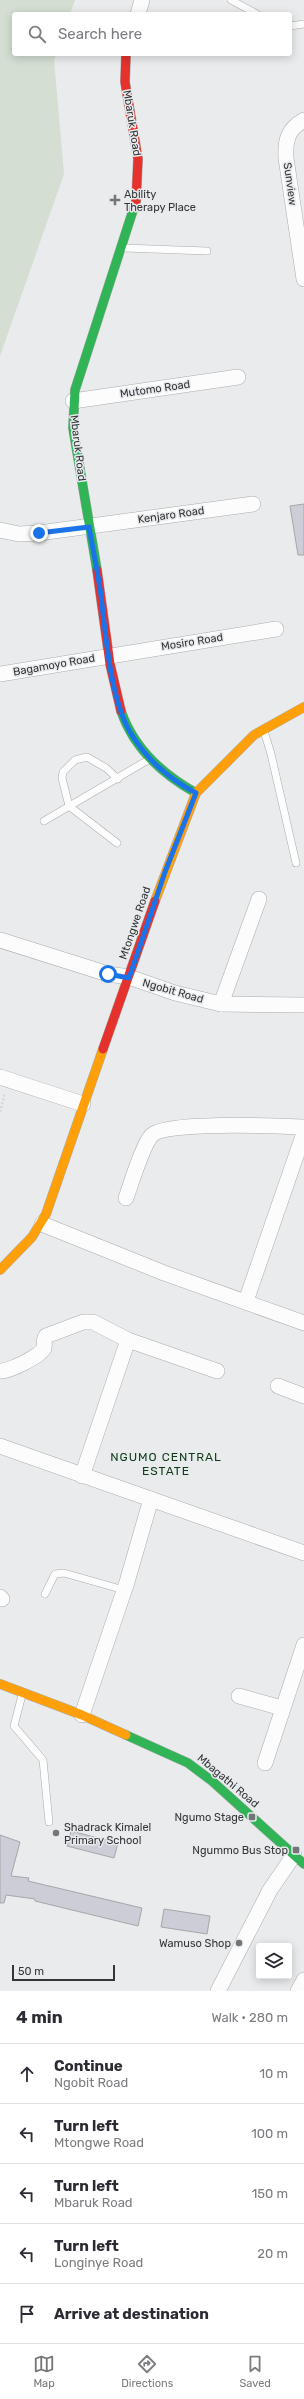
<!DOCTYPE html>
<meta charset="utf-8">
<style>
:root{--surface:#fff;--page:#f7f7f7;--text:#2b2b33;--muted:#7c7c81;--line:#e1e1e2;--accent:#737576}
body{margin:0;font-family:Rubik,sans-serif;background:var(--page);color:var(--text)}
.controls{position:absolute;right:12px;bottom:12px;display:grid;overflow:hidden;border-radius:4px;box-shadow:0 2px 10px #0003}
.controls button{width:36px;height:36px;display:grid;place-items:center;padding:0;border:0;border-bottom:1px solid var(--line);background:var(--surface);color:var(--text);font:20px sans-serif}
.scale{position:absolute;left:12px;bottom:10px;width:103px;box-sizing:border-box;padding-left:4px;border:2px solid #343536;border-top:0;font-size:11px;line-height:14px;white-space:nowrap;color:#343536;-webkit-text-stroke:3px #e8ebee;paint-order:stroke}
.stop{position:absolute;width:12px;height:12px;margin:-9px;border:3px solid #1a73e8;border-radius:50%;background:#fff}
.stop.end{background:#1a73e8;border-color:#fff;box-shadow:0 1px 4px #0008}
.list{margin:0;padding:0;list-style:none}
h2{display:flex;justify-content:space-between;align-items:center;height:52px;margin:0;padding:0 16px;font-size:17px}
h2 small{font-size:13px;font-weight:400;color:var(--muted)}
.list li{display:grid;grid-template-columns:26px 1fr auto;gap:12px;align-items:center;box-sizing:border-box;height:60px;padding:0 16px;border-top:1px solid var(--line)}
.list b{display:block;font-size:15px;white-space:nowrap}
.list p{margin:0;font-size:13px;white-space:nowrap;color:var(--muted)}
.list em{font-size:13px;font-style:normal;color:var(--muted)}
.icon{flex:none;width:22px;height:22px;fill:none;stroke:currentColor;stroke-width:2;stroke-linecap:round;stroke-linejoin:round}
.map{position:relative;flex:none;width:304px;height:1991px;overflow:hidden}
.search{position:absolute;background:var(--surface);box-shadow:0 2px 10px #0003;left:12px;right:12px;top:12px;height:44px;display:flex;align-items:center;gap:10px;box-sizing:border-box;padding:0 14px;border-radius:4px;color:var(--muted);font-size:15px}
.sheet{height:352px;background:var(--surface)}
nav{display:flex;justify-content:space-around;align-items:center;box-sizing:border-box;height:56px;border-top:1px solid var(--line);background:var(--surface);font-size:11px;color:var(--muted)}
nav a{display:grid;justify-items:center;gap:2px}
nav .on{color:var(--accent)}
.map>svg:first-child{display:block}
</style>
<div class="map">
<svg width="304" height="1991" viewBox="0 0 304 1991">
<rect width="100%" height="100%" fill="#e9ebed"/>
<polygon fill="#d4ded3" points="0,0 75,0 70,14 14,14 14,54 56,54 54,60 64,174 0,356"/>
<g fill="#cccdd6" stroke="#a5a7a8">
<polygon points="304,504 304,555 298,555 290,506"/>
<polygon points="71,1831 118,1843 114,1858 67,1846"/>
<polygon points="0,1835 20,1842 11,1876 29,1878 28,1881 142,1908 138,1926 35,1901 35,1899 6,1895 4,1903 0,1903"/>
<polygon points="164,1909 210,1916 207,1934 161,1927"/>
</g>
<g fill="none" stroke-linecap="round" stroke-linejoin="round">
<g stroke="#aaacad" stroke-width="8">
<g id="lane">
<polyline points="231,0 257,14"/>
<polyline points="290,26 304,24"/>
<polyline points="124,248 207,251"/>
<polyline points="264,731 271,754 296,863"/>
<polyline points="44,821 148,760"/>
<polyline points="117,843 69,806 62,778 63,772 75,760 87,757 106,768 118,779"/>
<polyline points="45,1594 55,1574 64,1573 124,1590"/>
<polyline points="22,1695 14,1726 43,1760 49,1822"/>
</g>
</g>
<g stroke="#aaacad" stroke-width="16">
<g id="street">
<polyline points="138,14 142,0"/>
<path d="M 304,120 C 288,129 285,140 286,158 L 304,279"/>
<polyline points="73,401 238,377"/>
<polyline points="0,530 19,534 39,533 253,504"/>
<polyline points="0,674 276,629"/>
<polyline points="0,940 108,974 129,977 175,993 221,1004 304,1005"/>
<polyline points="221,1004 259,899"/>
<polyline points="0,1077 83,1104"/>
<path d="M 126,1198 C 131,1184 143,1144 152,1135 C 165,1121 279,1126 304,1127"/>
<polyline points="42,1224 164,1273 304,1323"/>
<polyline points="246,1301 304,1133"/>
<path d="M 0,1371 C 8,1372 41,1356 44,1348 C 45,1344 43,1340 46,1336 L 83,1322 L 93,1322 L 128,1340 L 217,1371"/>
<polyline points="278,1386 304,1396"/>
<polyline points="0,1446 304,1553"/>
<polyline points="82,1476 128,1340"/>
<polyline points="0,1597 2,1599"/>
<polyline points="239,1696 282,1708"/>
<polyline points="82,1715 127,1582 151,1499"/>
<polyline points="265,1763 304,1645"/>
<polyline points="218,1991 270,1890 294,1855"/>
<polyline points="298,1991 304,1980"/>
</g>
</g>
<g stroke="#aaacad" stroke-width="10">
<g id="fast">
<polyline points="97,570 73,428 75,390 136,201"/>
<path d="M 121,711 C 134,749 162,774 196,793"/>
<polyline points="126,1735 188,1763 212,1781 304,1864"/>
</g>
</g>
<g stroke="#aaacad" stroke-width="10">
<g id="slow">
<polyline points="155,901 196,793 254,735 304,707"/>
<polyline points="0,1270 32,1237 46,1214 103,1049"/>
<polyline points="0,1684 82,1715 126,1735"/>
</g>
</g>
<g stroke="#aaacad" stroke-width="10">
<g id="jam">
<polyline points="126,54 125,82 138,159 136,201"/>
<polyline points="97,570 110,664 121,711"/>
<polyline points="103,1049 155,901"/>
</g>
</g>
<polyline stroke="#d5d7d7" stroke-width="2.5" stroke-dasharray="2 2" stroke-linecap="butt" points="0,1112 5,1093"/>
<use href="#lane" stroke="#fcfcfc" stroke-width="7"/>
<use href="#street" stroke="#fcfcfc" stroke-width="15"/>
<use href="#fast" stroke="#30b455" stroke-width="9"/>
<use href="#slow" stroke="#ff9f0a" stroke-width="9"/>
<use href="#jam" stroke="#e5322d" stroke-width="9"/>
</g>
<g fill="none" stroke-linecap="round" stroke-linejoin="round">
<path stroke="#1a73e8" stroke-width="5" d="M 39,533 L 89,527 C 93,550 98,573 101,596 C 106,636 110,697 130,732 C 147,760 168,778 196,793 L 165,872 L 129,978 L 108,974"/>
</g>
<g fill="#737576" stroke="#e8ebee" stroke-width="1.5">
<path d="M113 194h4v4h4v4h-4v4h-4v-4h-4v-4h4z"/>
<rect x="248" y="1813" width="8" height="8" rx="2"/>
<circle cx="56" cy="1833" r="4"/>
<rect x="292" y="1846" width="8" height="8" rx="2"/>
<circle cx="239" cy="1943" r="4"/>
</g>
<g text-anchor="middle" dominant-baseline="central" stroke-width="3" stroke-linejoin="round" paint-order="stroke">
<g font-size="11" fill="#343536" stroke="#e8ebee">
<text transform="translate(132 123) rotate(81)">Mbaruk Road</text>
<text transform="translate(290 184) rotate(82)">Sunview</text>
<text transform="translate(155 389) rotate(-8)">Mutomo Road</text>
<text transform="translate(78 448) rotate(83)">Mbaruk Road</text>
<text transform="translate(171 515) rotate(-8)">Kenjaro Road</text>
<text transform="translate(192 642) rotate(-9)">Mosiro Road</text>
<text transform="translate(54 665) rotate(-10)">Bagamoyo Road</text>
<text transform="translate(135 923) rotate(-71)">Mtongwe Road</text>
<text transform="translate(173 991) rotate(16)">Ngobit Road</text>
<text transform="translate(228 1781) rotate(40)">Mbagathi Road</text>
</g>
<g font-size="11" fill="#343536" stroke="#e8ebee" text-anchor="end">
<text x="124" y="194" text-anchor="start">Ability<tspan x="124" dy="13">Therapy Place</tspan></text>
<text x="244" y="1817">Ngumo Stage</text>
<text x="64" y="1827" text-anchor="start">Shadrack Kimalel<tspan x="64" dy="13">Primary School</tspan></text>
<text x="288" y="1850">Ngummo Bus Stop</text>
<text x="231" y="1943">Wamuso Shop</text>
</g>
<g font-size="12" letter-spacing="1" fill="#0e3913" stroke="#e8ebee">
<text x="166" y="1457">NGUMO CENTRAL<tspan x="166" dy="14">ESTATE</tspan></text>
</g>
</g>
</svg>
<div class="controls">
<button><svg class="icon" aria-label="layers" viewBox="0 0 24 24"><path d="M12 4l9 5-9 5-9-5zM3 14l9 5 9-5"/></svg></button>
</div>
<div class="scale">50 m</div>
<div class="stop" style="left:108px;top:974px"></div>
<div class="stop end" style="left:39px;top:533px"></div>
<div class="search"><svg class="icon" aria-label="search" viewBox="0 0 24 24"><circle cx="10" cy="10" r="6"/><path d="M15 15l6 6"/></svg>Search here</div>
</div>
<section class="sheet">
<h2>4 min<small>Walk · 280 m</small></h2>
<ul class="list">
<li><svg class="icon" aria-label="ahead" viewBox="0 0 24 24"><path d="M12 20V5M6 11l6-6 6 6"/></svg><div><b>Continue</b><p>Ngobit Road</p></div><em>10 m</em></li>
<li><svg class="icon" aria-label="left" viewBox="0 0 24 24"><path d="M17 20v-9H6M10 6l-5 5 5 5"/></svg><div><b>Turn left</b><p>Mtongwe Road</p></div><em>100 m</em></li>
<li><svg class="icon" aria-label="left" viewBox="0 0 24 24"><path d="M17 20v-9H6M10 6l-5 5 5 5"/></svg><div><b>Turn left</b><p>Mbaruk Road</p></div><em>150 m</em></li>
<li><svg class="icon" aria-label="left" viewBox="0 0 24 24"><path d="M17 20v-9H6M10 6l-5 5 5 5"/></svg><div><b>Turn left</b><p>Longinye Road</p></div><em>20 m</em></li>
<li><svg class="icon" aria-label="arrive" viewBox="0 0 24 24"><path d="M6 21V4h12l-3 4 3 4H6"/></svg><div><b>Arrive at destination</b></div></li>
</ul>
</section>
<nav>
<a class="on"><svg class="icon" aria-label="map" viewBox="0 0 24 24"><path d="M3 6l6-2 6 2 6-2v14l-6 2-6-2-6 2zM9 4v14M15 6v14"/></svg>Map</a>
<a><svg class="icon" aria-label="directions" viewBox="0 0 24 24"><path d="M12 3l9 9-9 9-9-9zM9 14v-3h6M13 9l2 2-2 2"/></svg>Directions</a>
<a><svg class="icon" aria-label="saved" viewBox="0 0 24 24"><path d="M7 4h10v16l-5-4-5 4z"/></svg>Saved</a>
</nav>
